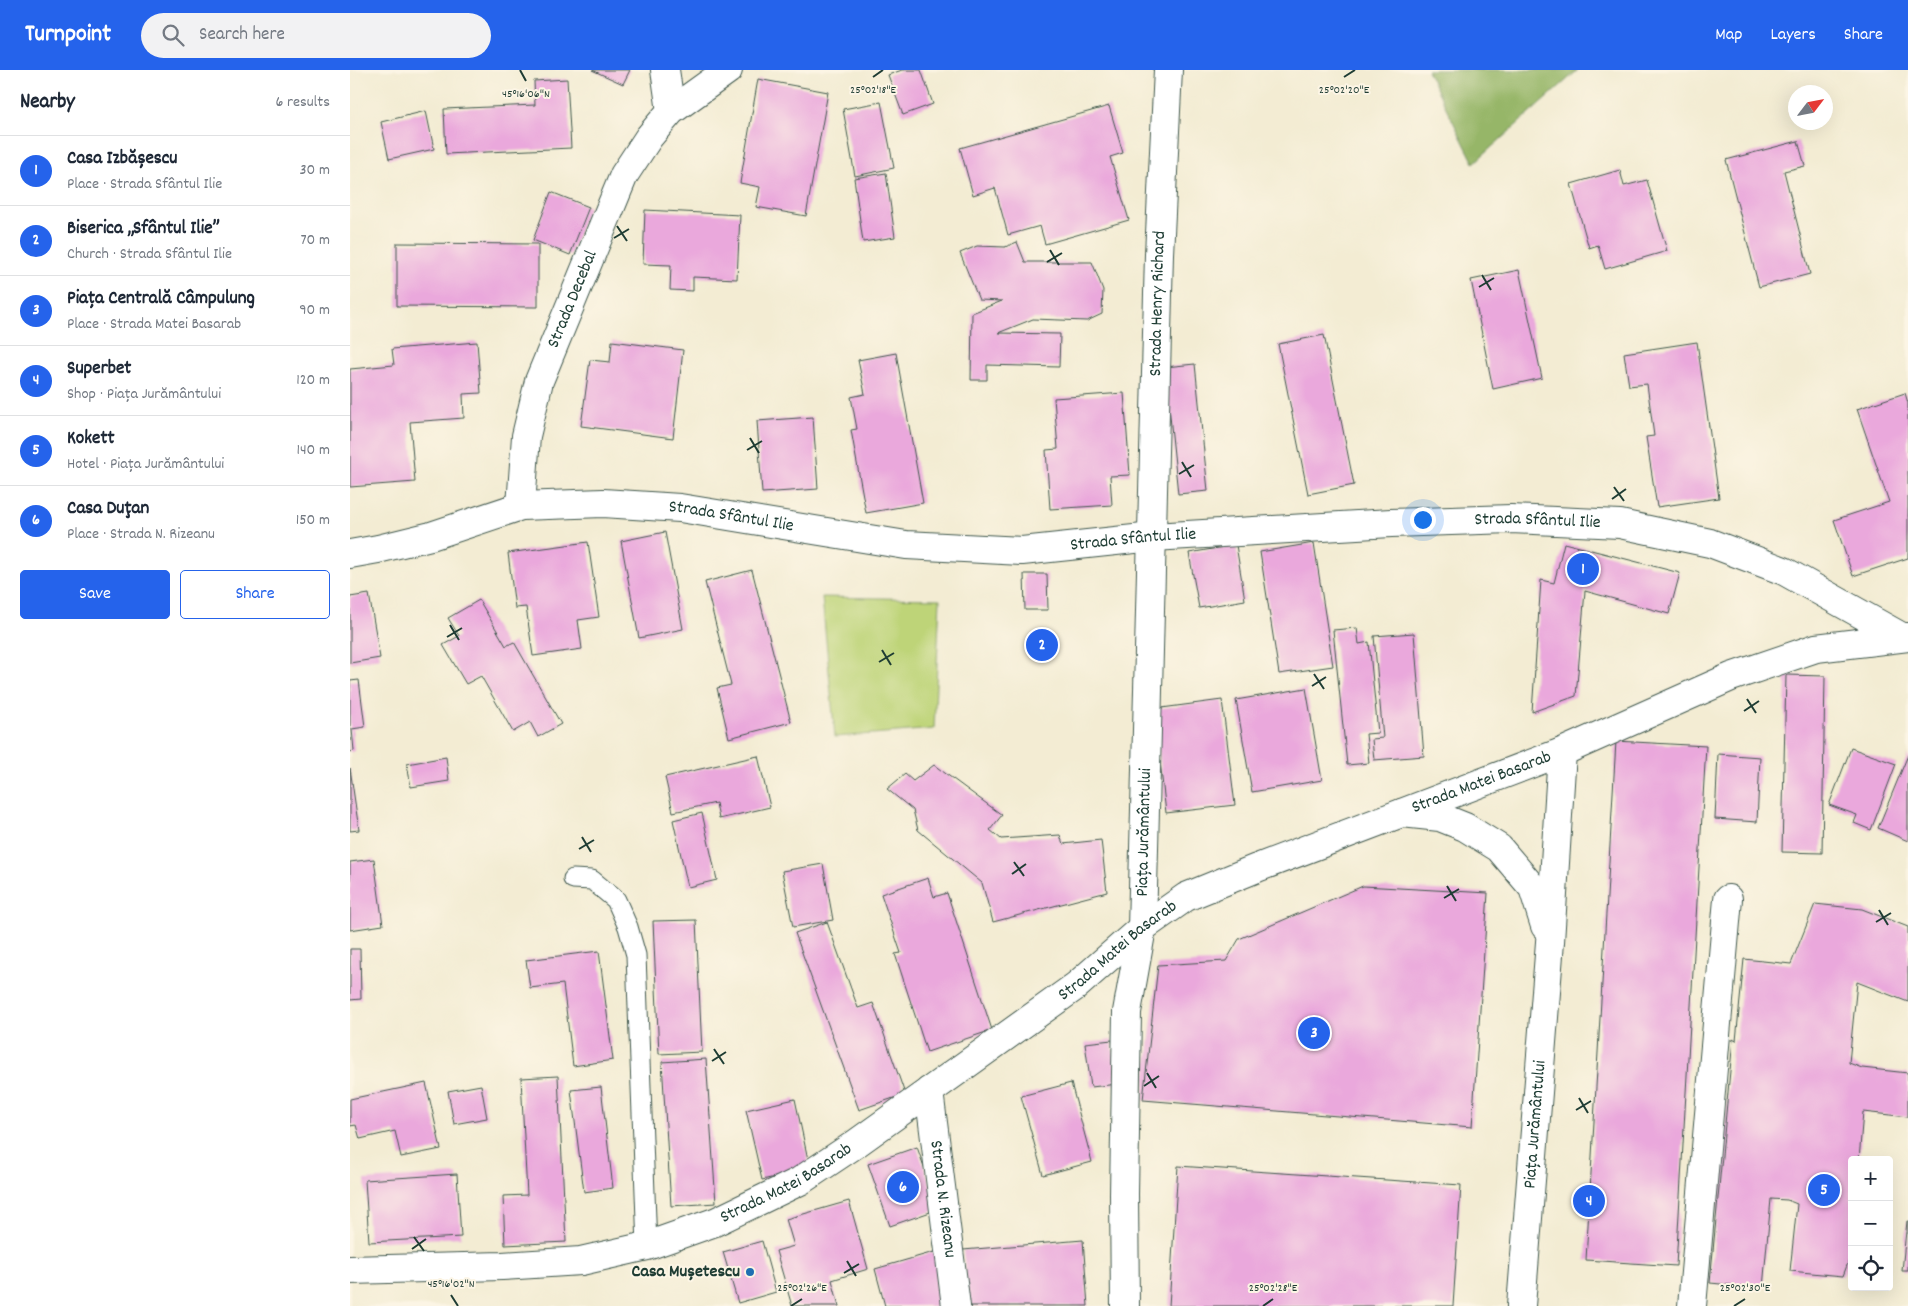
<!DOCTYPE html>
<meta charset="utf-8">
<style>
:root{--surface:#fff;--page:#f2f2f3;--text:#1f2937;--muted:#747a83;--line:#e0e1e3;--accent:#2563eb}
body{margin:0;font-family:Dekko,sans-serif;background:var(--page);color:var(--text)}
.controls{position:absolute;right:15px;bottom:15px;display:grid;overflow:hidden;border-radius:5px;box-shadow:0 5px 20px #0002}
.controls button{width:45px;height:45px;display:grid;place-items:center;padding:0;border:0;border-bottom:1px solid var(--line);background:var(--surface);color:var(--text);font:25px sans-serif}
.compass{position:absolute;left:1438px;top:15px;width:45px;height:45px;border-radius:50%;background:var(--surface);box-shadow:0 5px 20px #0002;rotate:58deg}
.you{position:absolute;left:1072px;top:449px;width:18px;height:18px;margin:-12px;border:4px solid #fff;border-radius:50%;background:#1a73e8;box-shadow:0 0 0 8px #1a73e833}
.badge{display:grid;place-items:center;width:32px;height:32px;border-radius:50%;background:var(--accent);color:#fff;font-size:16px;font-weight:700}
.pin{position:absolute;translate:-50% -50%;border:2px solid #fff;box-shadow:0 1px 5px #0006}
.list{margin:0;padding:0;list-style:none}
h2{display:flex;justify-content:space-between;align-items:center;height:65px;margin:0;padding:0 20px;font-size:21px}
h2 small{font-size:16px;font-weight:400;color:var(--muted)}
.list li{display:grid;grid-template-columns:32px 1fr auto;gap:15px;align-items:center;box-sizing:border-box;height:70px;padding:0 20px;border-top:1px solid var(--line)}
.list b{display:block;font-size:19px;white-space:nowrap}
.list p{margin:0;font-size:16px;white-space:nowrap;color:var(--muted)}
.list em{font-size:16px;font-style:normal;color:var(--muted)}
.actions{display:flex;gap:10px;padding:15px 20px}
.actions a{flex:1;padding:11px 0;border:1px solid var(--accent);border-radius:5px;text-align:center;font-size:18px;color:var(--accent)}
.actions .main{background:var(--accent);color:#fff}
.icon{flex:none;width:28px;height:28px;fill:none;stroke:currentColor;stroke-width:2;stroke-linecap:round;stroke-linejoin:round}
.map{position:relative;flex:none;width:1558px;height:1236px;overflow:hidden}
header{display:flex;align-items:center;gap:30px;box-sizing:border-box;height:70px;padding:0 25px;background:var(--accent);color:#fff}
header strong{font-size:24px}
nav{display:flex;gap:28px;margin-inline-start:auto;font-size:18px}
.search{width:350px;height:45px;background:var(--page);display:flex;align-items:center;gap:12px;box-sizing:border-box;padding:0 18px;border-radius:28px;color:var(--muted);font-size:19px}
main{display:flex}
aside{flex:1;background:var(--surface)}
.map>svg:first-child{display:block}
</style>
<header>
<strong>Turnpoint</strong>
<div class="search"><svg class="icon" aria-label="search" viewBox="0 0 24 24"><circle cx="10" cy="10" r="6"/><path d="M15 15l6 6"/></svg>Search here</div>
<nav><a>Map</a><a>Layers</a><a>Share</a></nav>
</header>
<main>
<aside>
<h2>Nearby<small>6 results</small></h2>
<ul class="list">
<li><span class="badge">1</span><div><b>Casa Izbășescu</b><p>Place · Strada Sfântul Ilie</p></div><em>30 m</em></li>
<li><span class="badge">2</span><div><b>Biserica „Sfântul Ilie”</b><p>Church · Strada Sfântul Ilie</p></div><em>70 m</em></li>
<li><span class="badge">3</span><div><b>Piața Centrală Câmpulung</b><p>Place · Strada Matei Basarab</p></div><em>90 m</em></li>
<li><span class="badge">4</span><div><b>Superbet</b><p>Shop · Piața Jurământului</p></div><em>120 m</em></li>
<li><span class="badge">5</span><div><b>Kokett</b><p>Hotel · Piața Jurământului</p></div><em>140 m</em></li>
<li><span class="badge">6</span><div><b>Casa Duţan</b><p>Place · Strada N. Rizeanu</p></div><em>150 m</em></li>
</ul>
<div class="actions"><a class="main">Save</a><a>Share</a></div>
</aside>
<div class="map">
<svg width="1558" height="1236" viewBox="0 0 1558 1236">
<rect width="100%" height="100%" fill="#fcf5e5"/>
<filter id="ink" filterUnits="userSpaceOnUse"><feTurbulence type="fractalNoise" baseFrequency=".02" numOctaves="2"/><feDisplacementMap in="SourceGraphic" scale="10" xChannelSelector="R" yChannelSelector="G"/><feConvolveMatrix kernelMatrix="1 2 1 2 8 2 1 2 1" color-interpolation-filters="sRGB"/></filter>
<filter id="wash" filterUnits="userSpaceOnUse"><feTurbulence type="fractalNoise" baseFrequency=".0096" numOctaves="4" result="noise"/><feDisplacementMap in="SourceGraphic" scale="20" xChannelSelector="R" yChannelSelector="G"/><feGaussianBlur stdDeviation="1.12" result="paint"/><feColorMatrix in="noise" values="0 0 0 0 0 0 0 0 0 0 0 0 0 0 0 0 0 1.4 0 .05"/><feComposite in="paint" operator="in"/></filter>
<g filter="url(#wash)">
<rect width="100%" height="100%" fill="#f3ecd3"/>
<polygon fill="#bed478" stroke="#6e8856" points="472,527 590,529 584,659 485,667"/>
<polygon fill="#96b668" stroke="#5a7a4e" points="1077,0 1228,0 1124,93"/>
<g id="blocks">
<g fill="#eaa8dc">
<polygon points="242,0 280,0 273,14"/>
<polygon points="552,0 571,0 583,34 553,45 538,5"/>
<polygon points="217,9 221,78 96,84 94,39 185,35 184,11"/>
<polygon points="408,9 478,22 456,146 406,137 410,117 390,113"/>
<polygon points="531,32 544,98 505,106 493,39"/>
<polygon points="759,36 773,83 760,87 779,150 695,174 690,156 658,165 645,118 623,125 610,78"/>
<polygon points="76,41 84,79 39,89 31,52"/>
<polygon points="1448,71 1455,96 1434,101 1460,204 1409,217 1376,90"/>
<polygon points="1270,100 1274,116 1297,110 1317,181 1255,199 1248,175 1239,178 1221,114"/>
<polygon points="536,103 545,167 513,172 504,108"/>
<polygon points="201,122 239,137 220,185 183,170"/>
<polygon points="295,140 390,145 387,209 343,207 343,221 320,220 321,195 293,194"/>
<polygon points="667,172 675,192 742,192 753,220 752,244 737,251 683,249 648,263 710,264 709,297 637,295 637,310 621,310 622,243 652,231 629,230 610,183 627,176 655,177"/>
<polygon points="47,173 188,174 188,237 47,236"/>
<polygon points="1169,200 1192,308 1143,319 1121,210"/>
<polygon points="974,265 1004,415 958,424 928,274"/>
<polygon points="262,271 333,280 323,368 231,356 240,290 260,292"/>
<polygon points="127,272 131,323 113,324 114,348 60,352 65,412 0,417 0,299 44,295 42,279"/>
<polygon points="1347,272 1369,428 1307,437 1296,367 1304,366 1297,314 1279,316 1274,283"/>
<polygon points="546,283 573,433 516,443 501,360 507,359 501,327 515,324 508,290"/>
<polygon points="845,294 858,421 828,424 815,297"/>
<polygon points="774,323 780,405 760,406 762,435 700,439 696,380 708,379 704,328"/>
<polygon points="1555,323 1558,333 1558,488 1503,506 1484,450 1539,432 1507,339"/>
<polygon points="463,347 468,419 412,423 407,351"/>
<polygon points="315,462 333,559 289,568 271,471"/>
<polygon points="238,472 249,547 228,550 232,579 183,586 176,537 165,538 158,483"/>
<polygon points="964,473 983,596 929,604 910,482"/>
<polygon points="1214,473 1330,503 1319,544 1235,521 1226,626 1182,642 1191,510 1204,513"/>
<polygon points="886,475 895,530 849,538 839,483"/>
<polygon points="402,500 441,652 379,668 367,618 381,615 355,512"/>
<polygon points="674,504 697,504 698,540 675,540"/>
<polygon points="19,524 30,588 0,593 0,527"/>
<polygon points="129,530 156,576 164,572 211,654 188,667 180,652 163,662 131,606 116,614 93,575 109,566 98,548"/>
<polygon points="1007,558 1009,574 1019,572 1028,663 1016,664 1019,693 997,695 983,560"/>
<polygon points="1064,563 1074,686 1024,690 1022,669 1033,668 1024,566"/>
<polygon points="1436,605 1475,606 1472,783 1432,782"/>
<polygon points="9,610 15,657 2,659 4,681 0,682 0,611"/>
<polygon points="956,618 972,710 902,722 886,630"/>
<polygon points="872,630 885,735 816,743 804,639"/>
<polygon points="1266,671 1356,676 1326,1196 1236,1190"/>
<polygon points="1501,678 1546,694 1521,760 1504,753 1507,745 1479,735"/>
<polygon points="1368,684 1410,687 1407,752 1365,749"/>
<polygon points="1558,685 1558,771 1528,758"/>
<polygon points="408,686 420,737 369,749 366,733 323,742 315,707"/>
<polygon points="96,687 99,711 61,717 57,694"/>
<polygon points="584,695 652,745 640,760 651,769 710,765 713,774 751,770 757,822 643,852 632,813 568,760 563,740 537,719 555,704 563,711"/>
<polygon points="0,698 9,760 0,761"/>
<polygon points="352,743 367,810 338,817 323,750"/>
<polygon points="24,789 33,855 0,860 0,792"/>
<polygon points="473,794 483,850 443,857 432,801"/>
<polygon points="578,808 584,827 597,823 642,960 577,982 545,884 551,883 531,824"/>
<polygon points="1013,816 1138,823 1122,1057 793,1030 808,895 876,891 889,869"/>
<polygon points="1465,834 1512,839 1558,857 1558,932 1507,912 1499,993 1512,998 1558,1003 1558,1047 1513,1042 1509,1090 1502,1090 1502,1163 1499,1190 1493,1206 1440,1201 1447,1134 1437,1130 1421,1129 1413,1218 1360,1213 1383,969 1386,971 1394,889 1441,894"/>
<polygon points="346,850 352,982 309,984 303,851"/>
<polygon points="477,852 508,938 523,933 555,1024 509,1040 445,863"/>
<polygon points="0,879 10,879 11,929 0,930"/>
<polygon points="249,881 263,990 223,996 213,914 180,918 176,890"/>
<polygon points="762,970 768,1014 741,1017 735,973"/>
<polygon points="356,989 366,1133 321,1136 312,992"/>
<polygon points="208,1006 216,1172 155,1175 153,1126 177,1125 171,1008"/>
<polygon points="76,1013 91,1079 51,1087 45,1061 10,1069 6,1055 0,1056 0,1029"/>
<polygon points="721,1013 742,1092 693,1105 671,1026"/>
<polygon points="131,1015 137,1048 104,1054 98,1021"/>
<polygon points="251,1017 263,1118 234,1122 221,1020"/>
<polygon points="445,1029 460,1099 412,1110 396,1040"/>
<polygon points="567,1077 589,1139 540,1156 518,1094"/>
<polygon points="828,1096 1111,1115 1103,1236 819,1236"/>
<polygon points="107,1104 111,1167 19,1172 15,1110"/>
<polygon points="499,1131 518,1199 482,1210 489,1236 442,1236 426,1181 444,1176 436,1149"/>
<polygon points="1557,1151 1558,1151 1558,1201 1552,1201"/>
<polygon points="733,1170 738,1236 618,1236 613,1180"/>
<polygon points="412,1171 426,1222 388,1233 373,1182"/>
<polygon points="584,1182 598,1236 535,1236 525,1199"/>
</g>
</g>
</g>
<g filter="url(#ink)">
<use href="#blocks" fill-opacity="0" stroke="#3f574c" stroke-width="1"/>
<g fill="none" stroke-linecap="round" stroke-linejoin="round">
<g stroke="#3f574c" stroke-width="21">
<polyline id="lane" points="223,809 242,810 266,830 278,857 286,885 297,1176"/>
</g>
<g stroke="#3f574c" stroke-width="30">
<g id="street">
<polyline points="315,0 321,41"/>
<path id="s1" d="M 171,436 L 176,366 L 189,311 L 274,105 L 299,67 L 321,41 L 378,0"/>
<path id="s2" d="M 0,484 L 28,479 L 81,466 L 171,436 L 253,433 L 330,438 L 556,475 L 672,481 L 803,467 L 1041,453 L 1161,449 L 1270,454 L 1360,473 L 1434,501 L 1552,567"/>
<polyline points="1052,743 1090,747 1115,757 1149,778 1183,818 1195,856"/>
<path id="s3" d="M 579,1021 L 606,1236"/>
<path id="s4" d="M 775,1236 L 774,1124 L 777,942 L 792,858 L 809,184 L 818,0"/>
<path id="s5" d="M 1171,1236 L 1200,872 L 1212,682"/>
<polyline points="1342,1236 1378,829"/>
</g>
</g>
<g stroke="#3f574c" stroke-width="30">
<g id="secondary">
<path id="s6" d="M 0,1200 L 152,1196 L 231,1191 L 297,1176 L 365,1152 L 450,1111 L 504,1075 L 726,916 L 792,858 L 836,827 L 907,798 L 1212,682 L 1381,607 L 1466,578 L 1558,567"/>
</g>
</g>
<use href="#lane" stroke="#fff" stroke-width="19"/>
<use href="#street" stroke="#fff" stroke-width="28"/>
<use href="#secondary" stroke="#fff" stroke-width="28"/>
</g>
</g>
<path fill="none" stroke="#1f3d34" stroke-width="2" d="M 170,0 L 176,11M 523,7 L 533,0M 994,7 L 1005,0M 267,156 L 277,171M 264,168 L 279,159M 700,180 L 709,195M 697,192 L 712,183M 1132,205 L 1141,220M 1129,217 L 1144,208M 400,368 L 409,383M 397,380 L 412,371M 832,392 L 841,407M 829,404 L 844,395M 1264,417 L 1274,431M 1262,429 L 1276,419M 100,555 L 109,570M 97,567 L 112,558M 532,580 L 541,595M 529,592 L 544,583M 964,604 L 974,619M 962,616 L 976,607M 1397,629 L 1406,643M 1394,641 L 1409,631M 232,767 L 241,782M 229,779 L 244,770M 664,792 L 674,806M 662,804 L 676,794M 1097,816 L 1106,831M 1094,828 L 1109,819M 1529,840 L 1538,855M 1526,852 L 1541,843M 364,979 L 374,994M 362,991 L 376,982M 797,1003 L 806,1018M 794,1016 L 809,1006M 1229,1028 L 1238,1043M 1226,1040 L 1241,1031M 64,1167 L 74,1181M 62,1179 L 76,1169M 497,1191 L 506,1206M 494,1203 L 509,1194M 101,1225 L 108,1236M 441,1236 L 452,1229M 913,1236 L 923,1229M 1384,1236 L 1395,1229"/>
<circle fill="#1f6fb2" stroke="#fcf5e5" stroke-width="2" cx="400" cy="1202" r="5"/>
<g text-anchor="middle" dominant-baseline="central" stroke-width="4" stroke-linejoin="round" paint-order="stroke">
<g font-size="18" fill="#1f3d34" stroke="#fcf5e5">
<text stroke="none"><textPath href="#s1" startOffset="215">Strada Decebal</textPath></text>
<text stroke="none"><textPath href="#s4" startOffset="1004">Strada Henry Richard</textPath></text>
<text stroke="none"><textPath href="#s2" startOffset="389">Strada Sfântul Ilie</textPath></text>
<text stroke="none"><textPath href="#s2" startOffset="1199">Strada Sfântul Ilie</textPath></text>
<text stroke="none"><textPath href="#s2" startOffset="794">Strada Sfântul Ilie</textPath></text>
<text stroke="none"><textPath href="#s6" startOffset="1262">Strada Matei Basarab</textPath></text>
<text stroke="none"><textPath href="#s4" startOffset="475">Piața Jurământului</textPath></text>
<text stroke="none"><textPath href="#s6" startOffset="858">Strada Matei Basarab</textPath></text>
<text stroke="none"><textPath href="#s5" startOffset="182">Piața Jurământului</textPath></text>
<text stroke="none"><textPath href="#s6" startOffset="452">Strada Matei Basarab</textPath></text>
<text stroke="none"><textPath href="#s3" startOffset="109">Strada N. Rizeanu</textPath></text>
</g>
<g font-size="18" font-weight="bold" fill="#1f3d34" stroke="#fcf5e5" text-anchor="end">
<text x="390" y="1202">Casa Mușetescu</text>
</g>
</g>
<g font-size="12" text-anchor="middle" fill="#1f3d34" stroke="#fcf5e5" stroke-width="4" stroke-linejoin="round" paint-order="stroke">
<text x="994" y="23">25°02'20"E</text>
<text x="523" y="23">25°02'18"E</text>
<text x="176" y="27">45°16'06"N</text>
<text x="101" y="1217">45°16'02"N</text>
<text x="452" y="1221">25°02'26"E</text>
<text x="923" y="1221">25°02'28"E</text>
<text x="1395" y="1221">25°02'30"E</text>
</g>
</svg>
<div class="controls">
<button>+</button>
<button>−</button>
<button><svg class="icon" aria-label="locate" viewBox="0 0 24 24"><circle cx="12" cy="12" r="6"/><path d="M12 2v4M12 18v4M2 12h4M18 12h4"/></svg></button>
</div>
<svg class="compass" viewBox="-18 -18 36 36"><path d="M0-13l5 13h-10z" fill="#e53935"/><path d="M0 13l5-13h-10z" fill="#747a83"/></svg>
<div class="you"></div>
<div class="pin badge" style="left:1233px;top:499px">1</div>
<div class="pin badge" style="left:692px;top:575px">2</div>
<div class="pin badge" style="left:964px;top:963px">3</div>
<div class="pin badge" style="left:1239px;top:1131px">4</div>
<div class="pin badge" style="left:1474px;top:1120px">5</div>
<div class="pin badge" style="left:553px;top:1117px">6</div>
</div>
</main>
